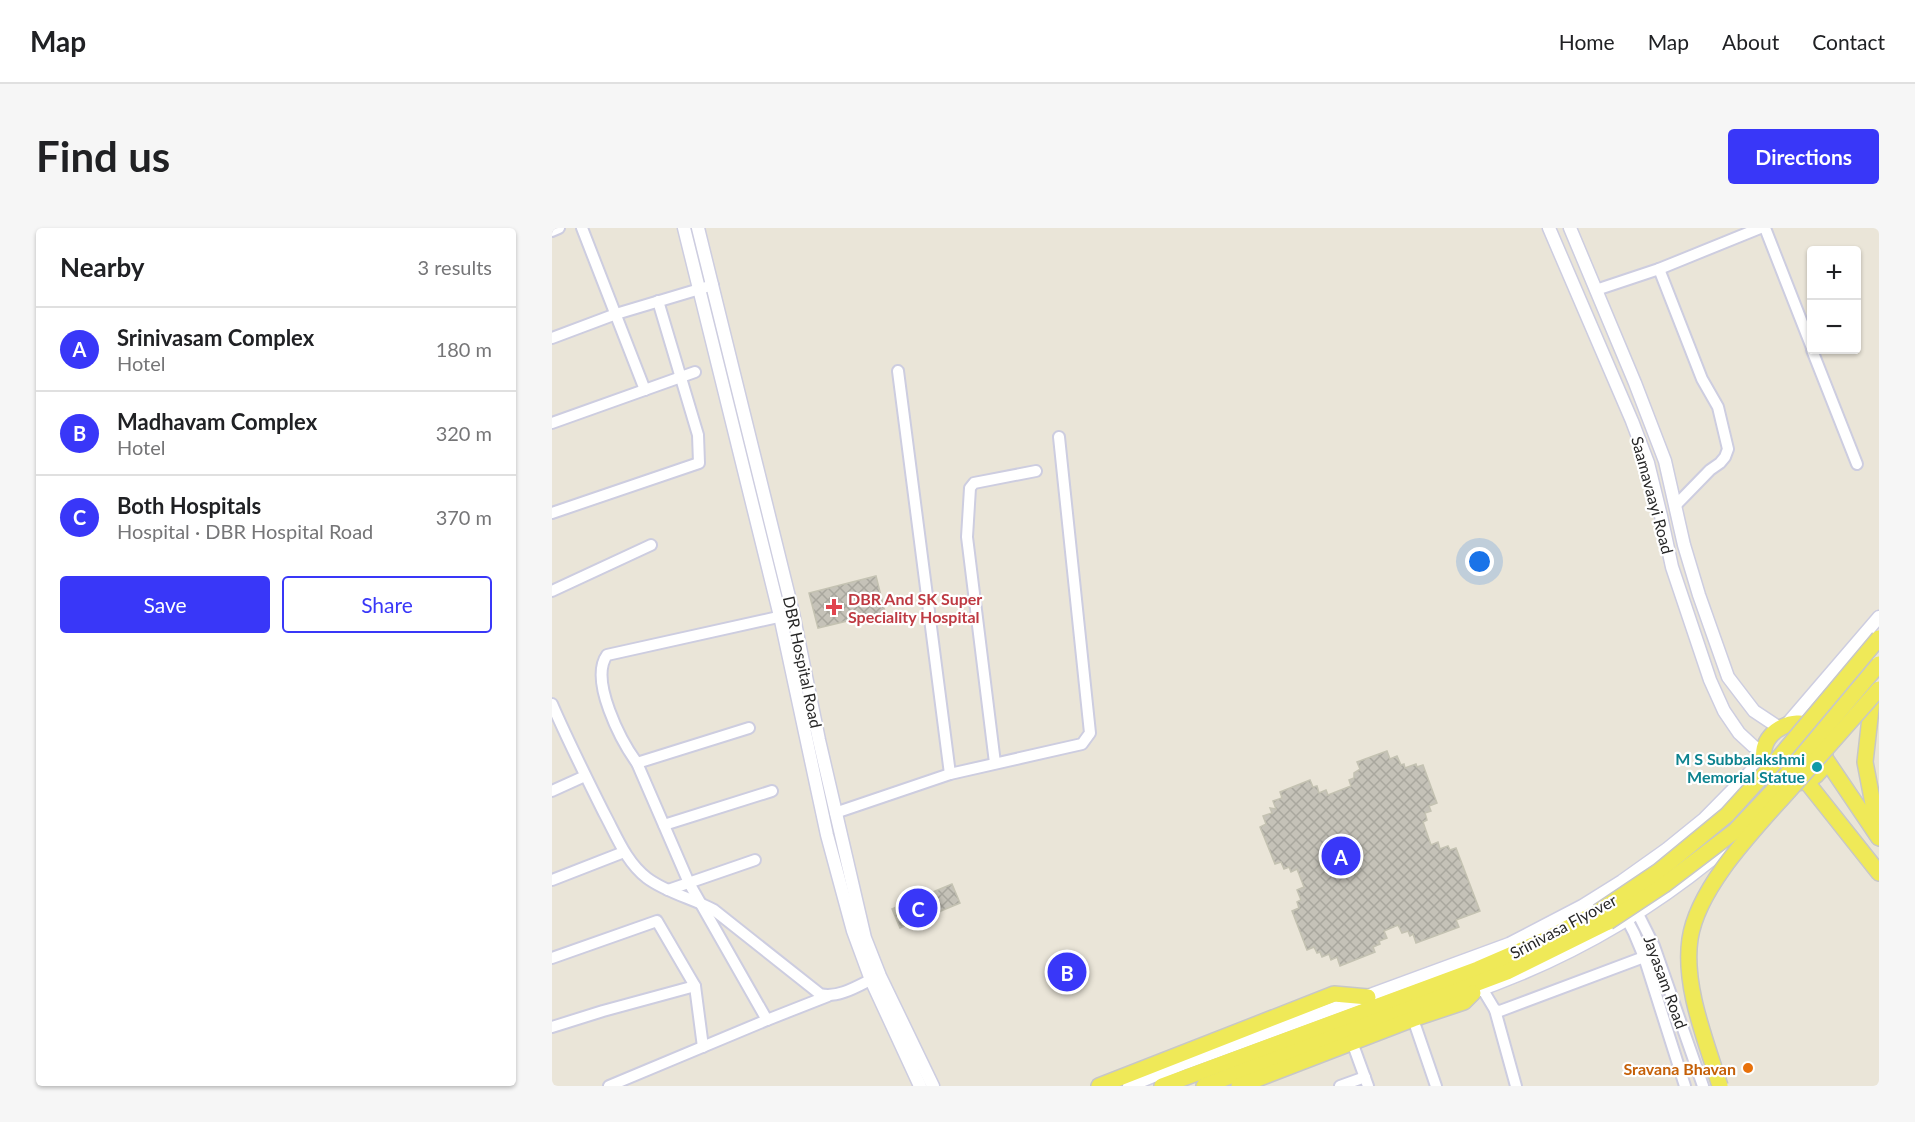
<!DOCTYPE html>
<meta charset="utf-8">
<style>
:root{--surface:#fff;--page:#f6f6f6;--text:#202124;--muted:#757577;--line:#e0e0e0;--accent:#3937f8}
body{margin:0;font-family:Lato,sans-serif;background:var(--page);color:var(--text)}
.controls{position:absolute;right:18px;top:18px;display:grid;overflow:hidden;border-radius:6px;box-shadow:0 2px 4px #0004}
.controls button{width:54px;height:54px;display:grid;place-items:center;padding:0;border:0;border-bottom:2px solid var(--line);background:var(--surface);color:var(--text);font:30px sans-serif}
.you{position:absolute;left:928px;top:334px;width:21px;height:21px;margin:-15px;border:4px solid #fff;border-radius:50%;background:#1a73e8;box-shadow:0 0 0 9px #1a73e833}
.badge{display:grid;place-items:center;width:39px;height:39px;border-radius:50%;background:var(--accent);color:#fff;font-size:20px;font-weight:700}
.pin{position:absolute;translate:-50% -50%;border:3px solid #fff;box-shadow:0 2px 6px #0006}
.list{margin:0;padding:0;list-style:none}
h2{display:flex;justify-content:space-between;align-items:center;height:78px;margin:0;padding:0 24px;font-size:26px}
h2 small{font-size:20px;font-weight:400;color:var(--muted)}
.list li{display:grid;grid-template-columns:39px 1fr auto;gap:18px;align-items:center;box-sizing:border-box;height:84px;padding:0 24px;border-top:2px solid var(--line)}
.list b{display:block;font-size:22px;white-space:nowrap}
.list p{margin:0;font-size:20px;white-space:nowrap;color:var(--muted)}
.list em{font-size:20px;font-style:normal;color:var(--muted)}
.actions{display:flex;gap:12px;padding:18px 24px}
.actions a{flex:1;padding:14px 0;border:2px solid var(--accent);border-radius:6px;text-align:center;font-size:21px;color:var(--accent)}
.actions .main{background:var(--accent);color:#fff}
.map{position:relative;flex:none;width:1327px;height:858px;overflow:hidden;border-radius:6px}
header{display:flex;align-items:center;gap:36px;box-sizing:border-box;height:84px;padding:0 30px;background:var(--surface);border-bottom:2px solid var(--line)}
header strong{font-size:28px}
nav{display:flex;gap:33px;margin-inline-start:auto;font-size:21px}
.intro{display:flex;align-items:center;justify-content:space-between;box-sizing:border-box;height:144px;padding:0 36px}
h1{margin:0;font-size:42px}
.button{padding:15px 27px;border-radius:6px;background:var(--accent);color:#fff;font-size:21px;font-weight:700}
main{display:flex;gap:36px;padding:0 36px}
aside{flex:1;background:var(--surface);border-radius:6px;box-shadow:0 2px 4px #0004}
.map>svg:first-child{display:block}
</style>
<header>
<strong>Map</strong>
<nav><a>Home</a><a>Map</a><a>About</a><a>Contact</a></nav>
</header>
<div class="intro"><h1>Find us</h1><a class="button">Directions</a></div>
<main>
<aside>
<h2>Nearby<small>3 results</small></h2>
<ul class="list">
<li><span class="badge">A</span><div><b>Srinivasam Complex</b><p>Hotel</p></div><em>180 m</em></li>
<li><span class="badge">B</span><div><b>Madhavam Complex</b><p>Hotel</p></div><em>320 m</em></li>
<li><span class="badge">C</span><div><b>Both Hospitals</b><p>Hospital · DBR Hospital Road</p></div><em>370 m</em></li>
</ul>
<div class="actions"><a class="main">Save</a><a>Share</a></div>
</aside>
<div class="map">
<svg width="1327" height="858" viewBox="0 0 1327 858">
<defs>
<pattern id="building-cross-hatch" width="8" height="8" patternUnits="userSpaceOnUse" patternTransform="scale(1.5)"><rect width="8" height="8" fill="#c5c2b8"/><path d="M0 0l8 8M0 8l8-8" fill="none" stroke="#a9a79e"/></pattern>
</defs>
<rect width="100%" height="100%" fill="#eae5d8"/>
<g fill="url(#building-cross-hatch)" stroke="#c4c2b2" stroke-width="1.5">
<polygon points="324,348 333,384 266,400 257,365"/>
<polygon points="835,523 838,531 845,528 849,537 852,536 853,540 864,536 865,539 871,537 885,575 877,578 879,583 873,585 875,592 871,594 879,617 886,614 888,621 896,618 898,622 904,620 928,683 904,692 907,699 864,715 861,706 858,708 856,703 850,705 846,697 832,703 835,710 827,713 828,716 821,719 823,724 788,738 785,729 779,732 777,726 770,729 768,724 765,725 762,719 755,722 740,683 747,680 745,674 749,672 745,662 752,659 745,641 739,644 737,639 732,641 729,634 723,636 708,599 714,596 711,588 720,585 718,580 724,581 721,573 730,570 728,564 758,552 761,559 765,558 767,565 774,562 776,567 799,558 797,552 802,550 802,545 808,541 805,534"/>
<polygon points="400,656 408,675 348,700 340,681"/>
</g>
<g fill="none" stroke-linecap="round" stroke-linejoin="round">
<g stroke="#cdcde0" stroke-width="14">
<g id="minor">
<polyline points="30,0 93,162"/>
<polyline points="1213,0 1260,120"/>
<polyline points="0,3 7,0"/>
<polyline points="1107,41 1150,151 1166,179 1176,221 1173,229 1168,235 1158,242 1123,278"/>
<polyline points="1044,62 1107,41 1208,0"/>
<polyline points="0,110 64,86 161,57"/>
<polyline points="1260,122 1305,236"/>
<polyline points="346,143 398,546"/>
<polyline points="0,195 143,144"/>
<polyline points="0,285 147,235 146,207 106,73"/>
<polyline points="0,363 99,317"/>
<path d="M 235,387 L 55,427 C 37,452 69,513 85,535 L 137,655 L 215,792 L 276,768"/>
<path d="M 0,476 C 16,513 34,549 52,585 C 64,607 74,634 95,650 C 115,665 140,670 162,682 L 268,766 C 287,771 309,756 326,748"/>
<polyline points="85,535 197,500"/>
<polyline points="443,535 415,309 418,260 422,255 484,243"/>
<polyline points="0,563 33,548"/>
<polyline points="283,585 398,546 530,516 538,505 507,209"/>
<polyline points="112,597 220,563"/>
<polyline points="0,652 72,624"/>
<polyline points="116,662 203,632"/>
<polyline points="1082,678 1102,718 1151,858"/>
<polyline points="1072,686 1082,705 1092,729 1133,858"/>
<polyline points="0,730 105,693 143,758 151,819"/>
<polyline points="931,762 943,782 948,783 1092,729"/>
<polyline points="943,782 964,858"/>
<polyline points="861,791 884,858"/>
<polyline points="0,799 51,783 143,758"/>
<polyline points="800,814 816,858"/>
<polyline points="57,858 215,792"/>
<polyline points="788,858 813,849"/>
</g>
</g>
<g stroke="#cdcde0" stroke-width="15">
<g id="tertiary">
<polyline points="132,0 228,388 275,607 301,703 319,752 368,858"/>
<polyline points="146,0 241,385 267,512 313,710 328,748 381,858"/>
<polyline points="997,0 1080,193 1096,235 1109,288 1120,339 1158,452 1172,483 1187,505 1201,518 1213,524"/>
<polyline points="1018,0 1083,155 1113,233 1132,317 1147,367 1176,449 1202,483 1226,499"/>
<polyline points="1236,495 1327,389"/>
<path d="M 913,767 C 1002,737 1086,691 1159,632 C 1171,623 1183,614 1195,603"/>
<polyline points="577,858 633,835 957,716 1030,678 1070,653 1115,621 1152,591 1213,529"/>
</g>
</g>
<g stroke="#c7c7c7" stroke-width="18">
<g id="primary">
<polyline points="1321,463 1313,534 1326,602"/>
<path d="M 1273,530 C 1272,534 1270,540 1268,543 C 1259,555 1239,559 1226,550 C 1176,510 1273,460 1273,530 L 1327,610"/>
<polyline points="1254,553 1327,645"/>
<polyline points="547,858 782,766 816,769"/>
<polyline points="610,858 926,741 995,711 1046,684"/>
<polyline points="652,858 955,744 1056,694"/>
<polyline points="687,858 861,791 912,774 921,765"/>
</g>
</g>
<use href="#minor" stroke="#fff" stroke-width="10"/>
<use href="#tertiary" stroke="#fff" stroke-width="12"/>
<use href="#primary" stroke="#efe958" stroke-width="15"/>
<g stroke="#c7c7c7" stroke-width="18" stroke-linecap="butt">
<g id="primary-bridge">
<polyline points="1046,684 1107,643 1175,587 1224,533 1327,410"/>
<polyline points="1056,694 1112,657 1183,603 1218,566 1327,436"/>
<path d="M 1168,858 C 1154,813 1131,758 1138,711 C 1146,657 1207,597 1242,557 C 1270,525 1299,493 1327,461"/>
</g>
</g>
<use href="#primary-bridge" stroke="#efe958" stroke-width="15"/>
</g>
<path fill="#e0444e" stroke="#fff" stroke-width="2" d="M279 370h6v6h6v6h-6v6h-6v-6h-6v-6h6z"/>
<circle fill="#0f9aa8" stroke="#fff" stroke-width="2" cx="1265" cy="539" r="6"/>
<circle fill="#e8710a" stroke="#fff" stroke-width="2" cx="1196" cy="840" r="6"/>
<g text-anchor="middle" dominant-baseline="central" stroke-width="4.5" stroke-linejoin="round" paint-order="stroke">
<g font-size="16" fill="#272727" stroke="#fff">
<text transform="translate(1101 267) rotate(75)">Saamavaayi Road</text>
<text transform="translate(251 434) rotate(78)">DBR Hospital Road</text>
<text transform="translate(1011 698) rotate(-28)">Srinivasa Flyover</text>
<text transform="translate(1114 754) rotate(70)">Jayasam Road</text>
</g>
<g font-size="16" font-weight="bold" fill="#be3a42" stroke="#fff" text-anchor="start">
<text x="296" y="370">DBR And SK Super<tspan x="296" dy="18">Speciality Hospital</tspan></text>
</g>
<g font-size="16" font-weight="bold" fill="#0d838f" stroke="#fff" text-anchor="end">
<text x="1253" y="530">M S Subbalakshmi<tspan x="1253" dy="18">Memorial Statue</tspan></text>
</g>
<g font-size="16" font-weight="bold" fill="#c56008" stroke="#fff" text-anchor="end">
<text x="1184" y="840">Sravana Bhavan</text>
</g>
</g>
</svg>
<div class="controls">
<button>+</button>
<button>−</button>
</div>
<div class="you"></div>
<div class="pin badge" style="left:789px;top:628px">A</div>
<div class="pin badge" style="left:515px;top:744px">B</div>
<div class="pin badge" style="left:366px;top:680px">C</div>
</div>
</main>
